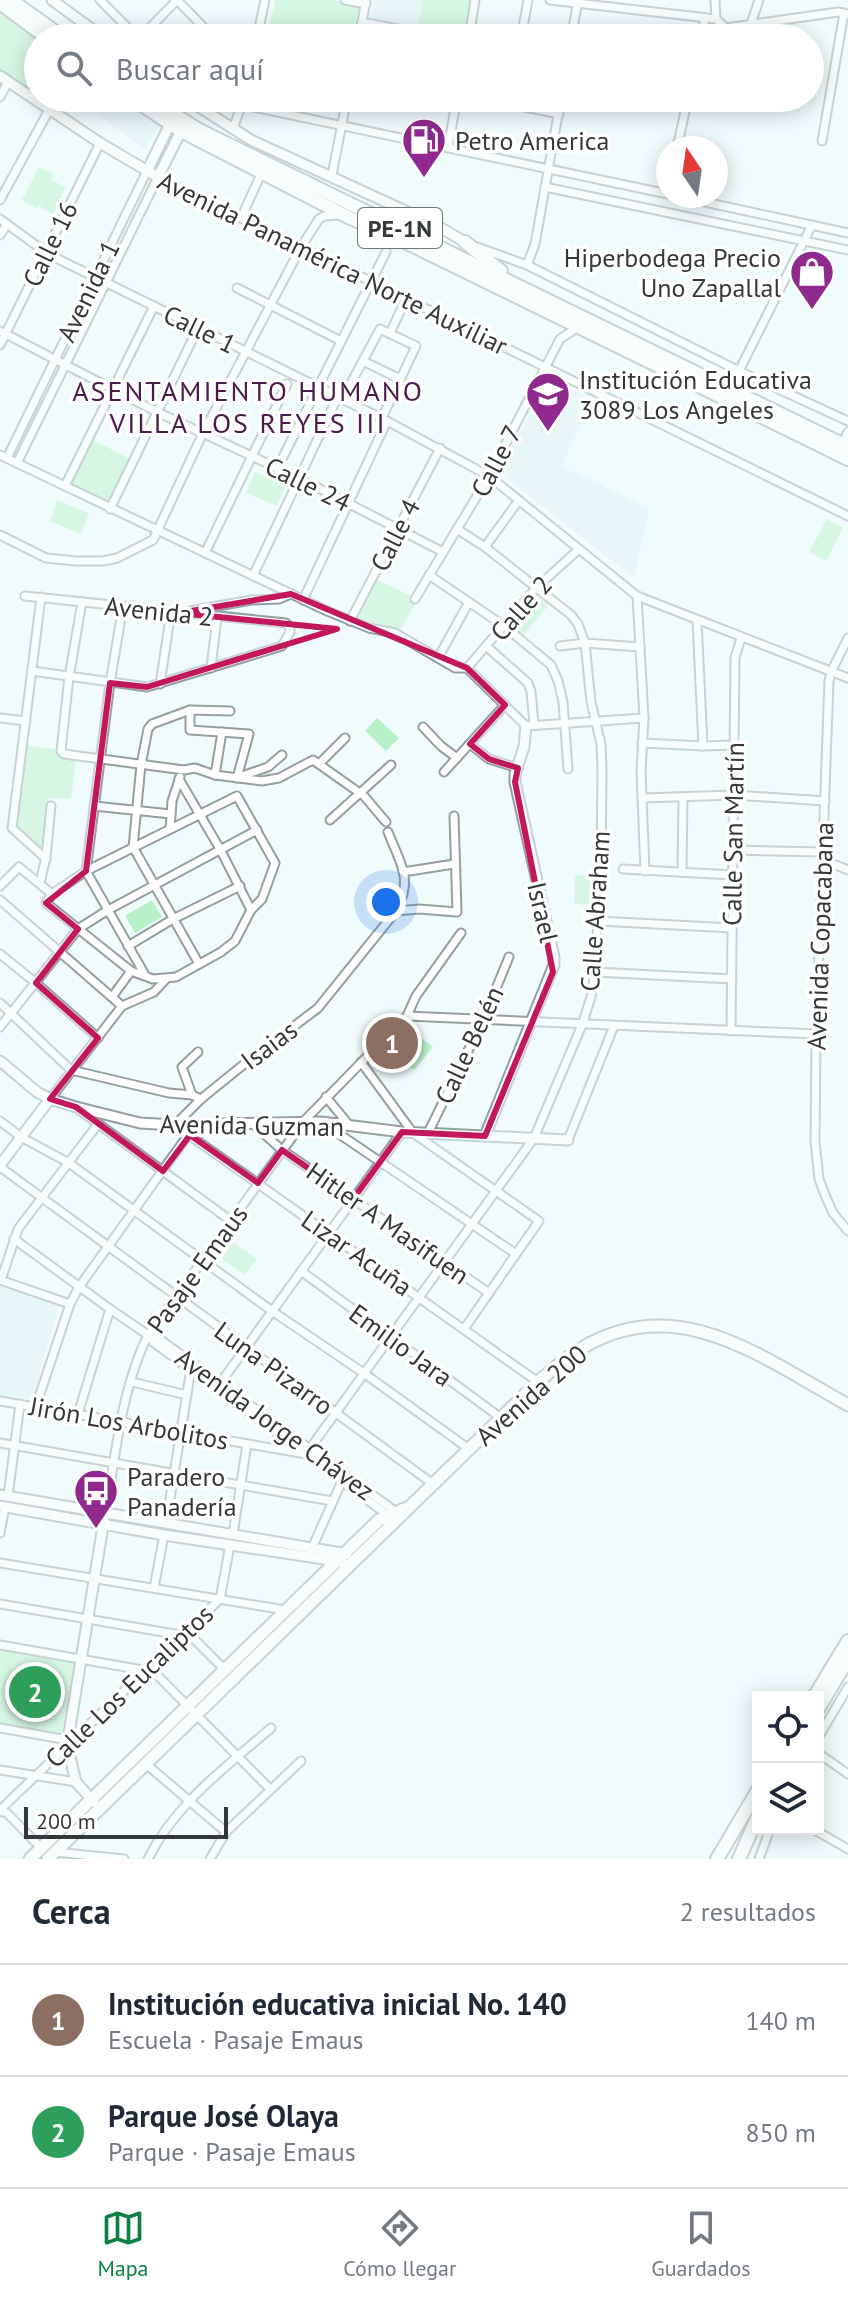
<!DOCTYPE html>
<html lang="es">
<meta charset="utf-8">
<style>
:root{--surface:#fff;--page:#f2f2f3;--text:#1f2937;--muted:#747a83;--line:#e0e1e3;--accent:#0b8043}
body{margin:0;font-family:"PT Sans",sans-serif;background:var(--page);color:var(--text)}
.controls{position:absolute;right:24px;bottom:24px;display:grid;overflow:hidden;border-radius:0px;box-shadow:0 4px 20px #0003}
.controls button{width:72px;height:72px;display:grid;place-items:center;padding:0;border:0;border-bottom:2px solid var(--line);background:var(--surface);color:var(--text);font:40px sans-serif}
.compass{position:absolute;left:656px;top:136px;width:72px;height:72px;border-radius:50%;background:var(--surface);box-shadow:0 4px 20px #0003;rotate:347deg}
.scale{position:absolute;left:24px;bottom:20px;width:204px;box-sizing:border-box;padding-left:8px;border:4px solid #343838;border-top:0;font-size:22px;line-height:28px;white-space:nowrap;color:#343838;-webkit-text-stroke:6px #fff;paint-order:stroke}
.you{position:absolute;left:386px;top:902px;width:28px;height:28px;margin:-20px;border:6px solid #fff;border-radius:50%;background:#1a73e8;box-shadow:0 0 0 12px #1a73e833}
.badge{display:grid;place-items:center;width:52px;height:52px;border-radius:50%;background:var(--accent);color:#fff;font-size:26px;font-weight:700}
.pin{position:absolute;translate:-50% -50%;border:4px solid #fff;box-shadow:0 2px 8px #0006}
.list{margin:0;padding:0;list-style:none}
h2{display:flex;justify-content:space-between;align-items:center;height:104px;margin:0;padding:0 32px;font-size:34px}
h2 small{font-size:26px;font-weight:400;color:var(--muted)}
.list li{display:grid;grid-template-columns:52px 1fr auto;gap:24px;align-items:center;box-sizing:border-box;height:112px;padding:0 32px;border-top:2px solid var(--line)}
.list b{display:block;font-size:30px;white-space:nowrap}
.list p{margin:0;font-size:26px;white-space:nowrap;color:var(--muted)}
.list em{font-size:26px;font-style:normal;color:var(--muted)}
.icon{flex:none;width:44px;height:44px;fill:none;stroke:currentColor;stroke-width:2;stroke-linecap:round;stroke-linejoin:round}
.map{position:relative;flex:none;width:848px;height:1859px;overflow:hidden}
.search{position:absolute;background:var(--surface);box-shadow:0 4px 20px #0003;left:24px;right:24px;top:24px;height:88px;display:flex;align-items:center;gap:20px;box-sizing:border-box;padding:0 28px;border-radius:44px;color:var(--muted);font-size:30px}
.sheet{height:328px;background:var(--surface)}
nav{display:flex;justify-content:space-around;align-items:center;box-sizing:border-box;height:112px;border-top:2px solid var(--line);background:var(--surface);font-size:22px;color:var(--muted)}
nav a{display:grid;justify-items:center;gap:4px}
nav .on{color:var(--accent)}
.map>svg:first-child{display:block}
</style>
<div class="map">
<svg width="848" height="1859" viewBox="0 0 848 1859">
<rect width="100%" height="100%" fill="#f0fbfc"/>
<g fill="#dcf1f3">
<polygon points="374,0 423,0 418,25 415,29 373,19 371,14"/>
<polygon points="77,98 114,98 159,126 145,150"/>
<polygon points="548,377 592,400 561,466 649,508 634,578 500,473"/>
<polygon points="0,1284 59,1304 33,1398 0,1396"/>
</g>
<g fill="#b7f1c8">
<polygon points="275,0 331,0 356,5 359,7 352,38 267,38"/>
<polygon points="423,0 473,0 466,38 415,29 418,25"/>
<polygon points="0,8 38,38 38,98 0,72"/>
<polygon points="39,167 54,174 51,180 66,187 53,214 39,207 44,196 37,208 22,200"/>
<polygon points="93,440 132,460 110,504 72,485"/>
<polygon points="255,472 286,486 277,506 246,493"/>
<polygon points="57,500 89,513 81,534 50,521"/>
<polygon points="827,519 843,528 826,561 809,552"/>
<polygon points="377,580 418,599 399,632 357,622"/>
<polygon points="540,592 552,601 522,637 508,625 535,593"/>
<polygon points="377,718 399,738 386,751 365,731"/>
<polygon points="25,746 56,749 57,754 63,758 76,759 71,799 49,798 44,848 42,852 15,828"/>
<polygon points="575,875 593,876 591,905 574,904"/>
<polygon points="152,900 162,917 135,933 125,916"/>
<polygon points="416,1034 433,1047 414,1070 398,1057"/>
<polygon points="233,1242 257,1259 245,1275 222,1259"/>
<polygon points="0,1649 75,1661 62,1733 0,1724"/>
</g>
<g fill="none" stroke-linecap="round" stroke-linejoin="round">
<g stroke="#959fa0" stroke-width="11">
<g id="street">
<polyline points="100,0 138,38"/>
<polyline points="177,0 214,38"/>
<polyline points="345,0 366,4"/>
<polyline points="550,0 716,19 726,28 838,12 848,14"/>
<polyline points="715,0 716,19"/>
<polyline points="362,22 443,38"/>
<polyline points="751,24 759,0"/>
<polyline points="140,38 177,0"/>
<polyline points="257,38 265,0"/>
<polyline points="359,38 366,0"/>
<polyline points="469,38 475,0"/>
<polyline points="521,38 528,0"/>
<polyline points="571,38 578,1"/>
<polyline points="701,38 705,18"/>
<polyline points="0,97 8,82"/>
<polyline points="210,98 668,194"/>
<polyline points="481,98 559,114"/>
<polyline points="233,129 244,98"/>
<polyline points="822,141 844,13"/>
<polyline points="448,147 457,98"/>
<polyline points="677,148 688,98"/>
<polyline points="332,175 347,98"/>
<polyline points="545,187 848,250"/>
<polyline points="677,196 848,233"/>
<polyline points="0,200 49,110"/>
<polyline points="241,218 262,172"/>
<polyline points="0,219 48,254 387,421 489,476 637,596 848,678"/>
<polyline points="0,235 7,224"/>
<polyline points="477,247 527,265 739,371 848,421"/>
<polyline points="527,265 535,244 561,98"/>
<polyline points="237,288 341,341"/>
<polyline points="0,331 157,412 299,478 443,552"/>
<polyline points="390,333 406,299"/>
<polyline points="0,345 100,143"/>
<polyline points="363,361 400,379"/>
<polyline points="730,389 812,225"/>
<polyline points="343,398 380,329 416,346 382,418"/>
<polyline points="842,444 848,432"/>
<polyline points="0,455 327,611 369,628 395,633 455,668 467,668 526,726 644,718"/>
<polyline points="7,458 147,171"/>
<polyline points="17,463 158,177 848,516"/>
<polyline points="277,469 386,252"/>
<polyline points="65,486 154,306"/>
<polyline points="110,509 198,328"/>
<polyline points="0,535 46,558 76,561 103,561 117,558 153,540 203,433 301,247 319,219 324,216 338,215"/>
<polyline points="485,547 519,500"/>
<polyline points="205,553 287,384"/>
<polyline points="429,575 504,626 551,665 558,681 563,702 568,769"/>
<polyline points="253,576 338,396"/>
<polyline points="25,596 286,623 290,628 290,632 282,646 147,687 32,671"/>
<polyline points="637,596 644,718 641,771 645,871"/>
<polyline points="41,597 12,828 46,859"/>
<polyline points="415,599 489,476 560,339 578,327"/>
<polyline points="303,600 387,421"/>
<polyline points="82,602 69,677 61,751 64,754 184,770 195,768 215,775 262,781 279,778 313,760 364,796 386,822"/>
<polyline points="123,606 110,683 86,871 145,975"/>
<polyline points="190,611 251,600 279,599 291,594"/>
<polyline points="697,620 703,746"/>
<polyline points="350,621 440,448"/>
<polyline points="848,638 831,672 829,681 816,1034 815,1141 819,1179 825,1195 833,1213 848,1231"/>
<polyline points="486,646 528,683 531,691 534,725"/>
<polyline points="560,646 585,643 640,647"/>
<polyline points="438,658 469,602"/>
<polyline points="211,668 217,617"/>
<polyline points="467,668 536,588 578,550"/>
<polyline points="160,684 171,612"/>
<polyline points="190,710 190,730 249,734 237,778"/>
<polyline points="0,718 26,721"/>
<polyline points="423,727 441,746 457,758"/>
<polyline points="642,743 703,746 734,745"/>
<polyline points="470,744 489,759 518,768"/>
<polyline points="319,764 345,738"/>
<polyline points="444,772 505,705"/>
<polyline points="215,775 222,732"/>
<polyline points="239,777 268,767 282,755"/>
<polyline points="179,779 220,849 251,910"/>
<polygon points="237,796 275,863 262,899 251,910 235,941 221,952 176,977 153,979 131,971 46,903 52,894 86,871"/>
<polyline points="642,798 734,795 825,801"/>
<polyline points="94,806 171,814"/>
<polyline points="454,816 457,912 419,909 396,911 318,1008 243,1065 201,1099 175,1125 538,1382"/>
<polyline points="330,820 391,765"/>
<polyline points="170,829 172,801 180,777"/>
<path d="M 388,832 C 400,863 414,879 396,911"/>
<polyline points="733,850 823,852"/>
<polyline points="823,860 848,870"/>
<polyline points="623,869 733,875"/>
<polyline points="403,872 454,864"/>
<polyline points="682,872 683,797"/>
<polyline points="40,883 46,857 51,806"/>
<polyline points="0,886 19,867 52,894"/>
<polyline points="0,900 122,1006"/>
<polyline points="598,921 732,928"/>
<polyline points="128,946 173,919 240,886"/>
<polyline points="0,954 36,983 98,1038"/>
<polyline points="199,964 133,847 141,765 148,729 152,724 190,710 230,711"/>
<polyline points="595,972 732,979"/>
<polyline points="112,997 131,971"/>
<polyline points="0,1003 71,1070 169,1093 192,1095 201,1099"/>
<polyline points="407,1016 816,1034"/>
<polyline points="0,1027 78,929 108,910 257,830"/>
<polyline points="731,1031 735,658 741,638"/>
<polyline points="361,1062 413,1133 539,1221 464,1329"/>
<polyline points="192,1095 182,1067 198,1052"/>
<polyline points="326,1097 349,1125"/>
<polyline points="50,1099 122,1006 154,992 166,979"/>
<polyline points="78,1109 231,1221"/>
<polyline points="0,1121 21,1137 69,1163 272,1311 365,1374 469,1449"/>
<polyline points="323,1123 516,1254"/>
<polyline points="253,1124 282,1150 489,1293"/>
<polyline points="428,1133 483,1020 509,957"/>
<polyline points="568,1140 614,1026"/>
<polyline points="0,1167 433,1484"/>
<polyline points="14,1239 110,1309 148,1335 158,1338 194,1364 396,1512"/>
<polyline points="301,1271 501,1418"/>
<polyline points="0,1280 70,1304"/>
<polyline points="1,1280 18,1229 98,1124"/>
<polyline points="150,1336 153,1342 389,1516"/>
<polyline points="132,1382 187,1395"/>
<polyline points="216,1389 402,1132"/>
<polyline points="0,1401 306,1454 534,1138 582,1025 591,997 595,972 601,866 602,769 601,744 591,702 585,643 578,624 571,615 485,547 457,529"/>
<polyline points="36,1406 70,1304 79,1287 196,1124"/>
<polyline points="78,1414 110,1309"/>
<polyline points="0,1443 332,1501"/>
<polyline points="8,1496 20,1404"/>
<path d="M 106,1513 C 115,1455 122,1387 148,1335 L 304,1121 L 407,1016 L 416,996 L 461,933"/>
<polyline points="166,1523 191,1369"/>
<polyline points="0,1533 5,1507"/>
<polyline points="233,1534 247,1444"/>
<polyline points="312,1548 342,1481"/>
<polyline points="0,1563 285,1610"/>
<polyline points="154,1588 164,1535"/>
<polyline points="0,1604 192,1637 224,1669"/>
<polyline points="0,1645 154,1672 270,1789"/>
<polyline points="0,1728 68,1740"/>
<polyline points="818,1738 848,1687"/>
<polyline points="818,1753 848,1774"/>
<polyline points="146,1764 226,1832"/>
<polyline points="0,1770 76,1782"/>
<polyline points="0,1810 220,1599 230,1545"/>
<polyline points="0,1811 7,1813 41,1848"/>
<polyline points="813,1829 848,1849"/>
<polyline points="55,1852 124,1859"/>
<path d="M 148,1859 C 175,1804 226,1767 271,1728"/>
<polyline points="210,1859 226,1832 301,1761"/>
<polyline points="759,1859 770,1829"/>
</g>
</g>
<g stroke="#959fa0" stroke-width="13">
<g id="secondary">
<polyline points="52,0 104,38"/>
<polyline points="0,76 100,143 158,177 181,131"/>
<polyline points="185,98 251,140 436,225 465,242"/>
<polyline points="147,171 170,124"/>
<polyline points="0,1061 37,1092 50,1099 76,1107 140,1123 175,1125 321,1122 402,1132 568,1140"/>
<polyline points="485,1136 554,965 554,957 515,782 515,774 524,747 526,726"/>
<polyline points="0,1165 50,1099"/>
<polyline points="0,1495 347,1554"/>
<polyline points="0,1506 164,1535 337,1561 349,1566"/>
<polyline points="94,1802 76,1782 67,1745 104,1520"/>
</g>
</g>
<g stroke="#959fa0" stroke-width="15">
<g id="primary">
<polyline points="30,1859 379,1520 404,1509"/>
<path d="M 48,1859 L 538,1382 C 552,1370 566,1357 582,1348 C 678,1290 764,1359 848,1405"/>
</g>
</g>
<g stroke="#959fa0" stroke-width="16">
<g id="highway">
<polyline points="11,0 64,38"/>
<polyline points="0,3 47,38"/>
<polyline points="132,98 181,131 348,217 395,237 848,459"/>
<polyline points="149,98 199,130 848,447"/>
<polyline points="465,242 501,271"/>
<polyline points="814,1697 848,1641"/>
<polyline points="818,1709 848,1659"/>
<polyline points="717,1859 758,1790"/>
<polyline points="739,1859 758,1816"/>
</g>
</g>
<use href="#street" stroke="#fff" stroke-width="7"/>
<use href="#secondary" stroke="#fff" stroke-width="9"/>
<use href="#primary" stroke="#fff" stroke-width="11"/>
<use href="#highway" stroke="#fff" stroke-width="12"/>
</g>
<path d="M0 0H848V1859H0ZM 291,594 L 467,668 L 505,705 L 470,744 L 489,759 L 518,768 L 515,782 L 553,972 L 485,1136 L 402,1132 L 353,1199 L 282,1150 L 258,1183 L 190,1135 L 163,1171 L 76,1107 L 50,1099 L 98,1038 L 36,983 L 78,929 L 46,903 L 86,871 L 110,683 L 147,687 L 337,629 L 179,613 Z" fill="#f0fbfc" fill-opacity=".55" fill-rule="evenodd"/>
<path fill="none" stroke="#c2185b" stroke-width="6" stroke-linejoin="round" d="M 291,594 L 467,668 L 505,705 L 470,744 L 489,759 L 518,768 L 515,782 L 553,972 L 485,1136 L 402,1132 L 353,1199 L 282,1150 L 258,1183 L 190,1135 L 163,1171 L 76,1107 L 50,1099 L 98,1038 L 36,983 L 78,929 L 46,903 L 86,871 L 110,683 L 147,687 L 337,629 L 179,613 Z"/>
<defs>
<g id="fuel-pin" transform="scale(2.3)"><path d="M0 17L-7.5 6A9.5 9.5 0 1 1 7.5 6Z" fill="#8f298e" stroke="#fff"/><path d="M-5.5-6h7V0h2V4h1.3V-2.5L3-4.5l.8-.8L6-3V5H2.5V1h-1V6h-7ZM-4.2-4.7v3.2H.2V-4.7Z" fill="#fff"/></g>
<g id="shop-pin" transform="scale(2.3)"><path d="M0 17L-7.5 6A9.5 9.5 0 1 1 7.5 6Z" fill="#8f298e" stroke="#fff"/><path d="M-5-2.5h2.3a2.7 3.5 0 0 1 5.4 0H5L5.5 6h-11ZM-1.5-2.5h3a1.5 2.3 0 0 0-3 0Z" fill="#fff"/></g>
<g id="school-pin" transform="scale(2.3)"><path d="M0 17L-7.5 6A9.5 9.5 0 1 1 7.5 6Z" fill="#8f298e" stroke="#fff"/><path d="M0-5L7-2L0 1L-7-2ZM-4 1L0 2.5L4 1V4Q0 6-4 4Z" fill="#fff"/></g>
<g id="bus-pin" transform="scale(2.3)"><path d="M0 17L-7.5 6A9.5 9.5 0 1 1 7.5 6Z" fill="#8f298e" stroke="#fff"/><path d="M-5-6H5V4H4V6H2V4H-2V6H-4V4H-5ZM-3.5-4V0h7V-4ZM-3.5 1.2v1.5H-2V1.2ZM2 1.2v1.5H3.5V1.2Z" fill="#fff"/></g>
</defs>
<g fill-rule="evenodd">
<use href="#fuel-pin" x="424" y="140"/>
<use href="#shop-pin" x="812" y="272"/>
<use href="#school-pin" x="548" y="394"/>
<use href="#bus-pin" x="96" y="1491"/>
</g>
<g text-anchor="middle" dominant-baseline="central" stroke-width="7" stroke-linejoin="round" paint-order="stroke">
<rect fill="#fff" stroke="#717474" stroke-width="2" x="358" y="208" width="84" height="40" rx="6"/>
<g font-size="24" font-weight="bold" fill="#343838">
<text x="400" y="228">PE-1N</text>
</g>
<g font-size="26" fill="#343838" stroke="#fff" text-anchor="start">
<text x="455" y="140">Petro America</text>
<text x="781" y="257" text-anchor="end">Hiperbodega Precio<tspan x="781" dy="30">Uno Zapallal</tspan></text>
<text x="579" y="379">Institución Educativa<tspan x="579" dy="30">3089 Los Angeles</tspan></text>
<text x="127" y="1476">Paradero<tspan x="127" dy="30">Panadería</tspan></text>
</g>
<g font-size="26" fill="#343838" stroke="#fff">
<text transform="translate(50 244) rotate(-64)">Calle 16</text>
<text transform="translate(333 263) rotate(26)">Avenida Panamérica Norte Auxiliar</text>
<text transform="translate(88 291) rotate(-64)">Avenida 1</text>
<text transform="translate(200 329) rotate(26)">Calle 1</text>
<text transform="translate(496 461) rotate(-62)">Calle 7</text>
<text transform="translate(308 484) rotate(26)">Calle 24</text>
<text transform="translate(395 535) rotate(-63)">Calle 4</text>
<text transform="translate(521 608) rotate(-48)">Calle 2</text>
<text transform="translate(159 611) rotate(6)">Avenida 2</text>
<text transform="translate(733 834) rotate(-89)">Calle San Martín</text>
<text transform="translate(595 911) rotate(-86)">Calle Abraham</text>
<text transform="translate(543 912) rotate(77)">Israel</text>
<text transform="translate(820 936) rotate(-88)">Avenida Copacabana</text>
<text transform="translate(269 1045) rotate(-37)">Isaias</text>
<text transform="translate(469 1045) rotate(-65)">Calle Belén</text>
<text transform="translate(252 1125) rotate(1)">Avenida Guzman</text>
<text transform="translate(388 1223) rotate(35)">Hitler A Masifuen</text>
<text transform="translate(357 1253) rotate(35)">Lizar Acuña</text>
<text transform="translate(197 1269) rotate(-54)">Pasaje Emaus</text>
<text transform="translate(401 1345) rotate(36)">Emilio Jara</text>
<text transform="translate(274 1368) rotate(36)">Luna Pizarro</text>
<text transform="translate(531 1395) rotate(-41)">Avenida 200</text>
<text transform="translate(129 1423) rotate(10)">Jirón Los Arbolitos</text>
<text transform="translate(275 1424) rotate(36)">Avenida Jorge Chávez</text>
<text transform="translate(129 1686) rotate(-44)">Calle Los Eucaliptos</text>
</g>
<g font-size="28" letter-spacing="2" fill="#4c1b4b" stroke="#fff">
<text x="248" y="390">ASENTAMIENTO HUMANO<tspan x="248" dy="32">VILLA LOS REYES III</tspan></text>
</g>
</g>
</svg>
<div class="controls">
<button><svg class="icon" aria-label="locate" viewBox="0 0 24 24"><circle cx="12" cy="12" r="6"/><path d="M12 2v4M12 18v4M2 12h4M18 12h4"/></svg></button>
<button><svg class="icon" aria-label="layers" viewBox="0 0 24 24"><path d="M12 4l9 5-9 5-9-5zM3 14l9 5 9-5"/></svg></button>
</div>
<svg class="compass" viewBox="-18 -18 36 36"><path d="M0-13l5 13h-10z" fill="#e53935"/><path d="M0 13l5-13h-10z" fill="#747a83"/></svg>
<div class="scale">200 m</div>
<div class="you"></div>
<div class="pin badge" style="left:392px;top:1043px;background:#8d6e63">1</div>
<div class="pin badge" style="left:35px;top:1692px;background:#2e9e5b">2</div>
<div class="search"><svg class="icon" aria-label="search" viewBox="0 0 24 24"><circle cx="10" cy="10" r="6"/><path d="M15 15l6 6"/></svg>Buscar aquí</div>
</div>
<section class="sheet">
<h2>Cerca<small>2 resultados</small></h2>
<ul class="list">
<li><span class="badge" style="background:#8d6e63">1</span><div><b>Institución educativa inicial No. 140</b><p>Escuela · Pasaje Emaus</p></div><em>140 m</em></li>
<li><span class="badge" style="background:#2e9e5b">2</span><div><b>Parque José Olaya</b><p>Parque · Pasaje Emaus</p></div><em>850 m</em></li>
</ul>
</section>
<nav>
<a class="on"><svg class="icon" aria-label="map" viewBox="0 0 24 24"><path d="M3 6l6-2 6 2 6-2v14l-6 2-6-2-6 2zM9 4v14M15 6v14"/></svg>Mapa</a>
<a><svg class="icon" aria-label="directions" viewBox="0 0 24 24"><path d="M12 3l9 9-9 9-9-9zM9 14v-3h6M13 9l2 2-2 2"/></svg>Cómo llegar</a>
<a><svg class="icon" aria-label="saved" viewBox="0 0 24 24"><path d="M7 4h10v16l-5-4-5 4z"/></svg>Guardados</a>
</nav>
